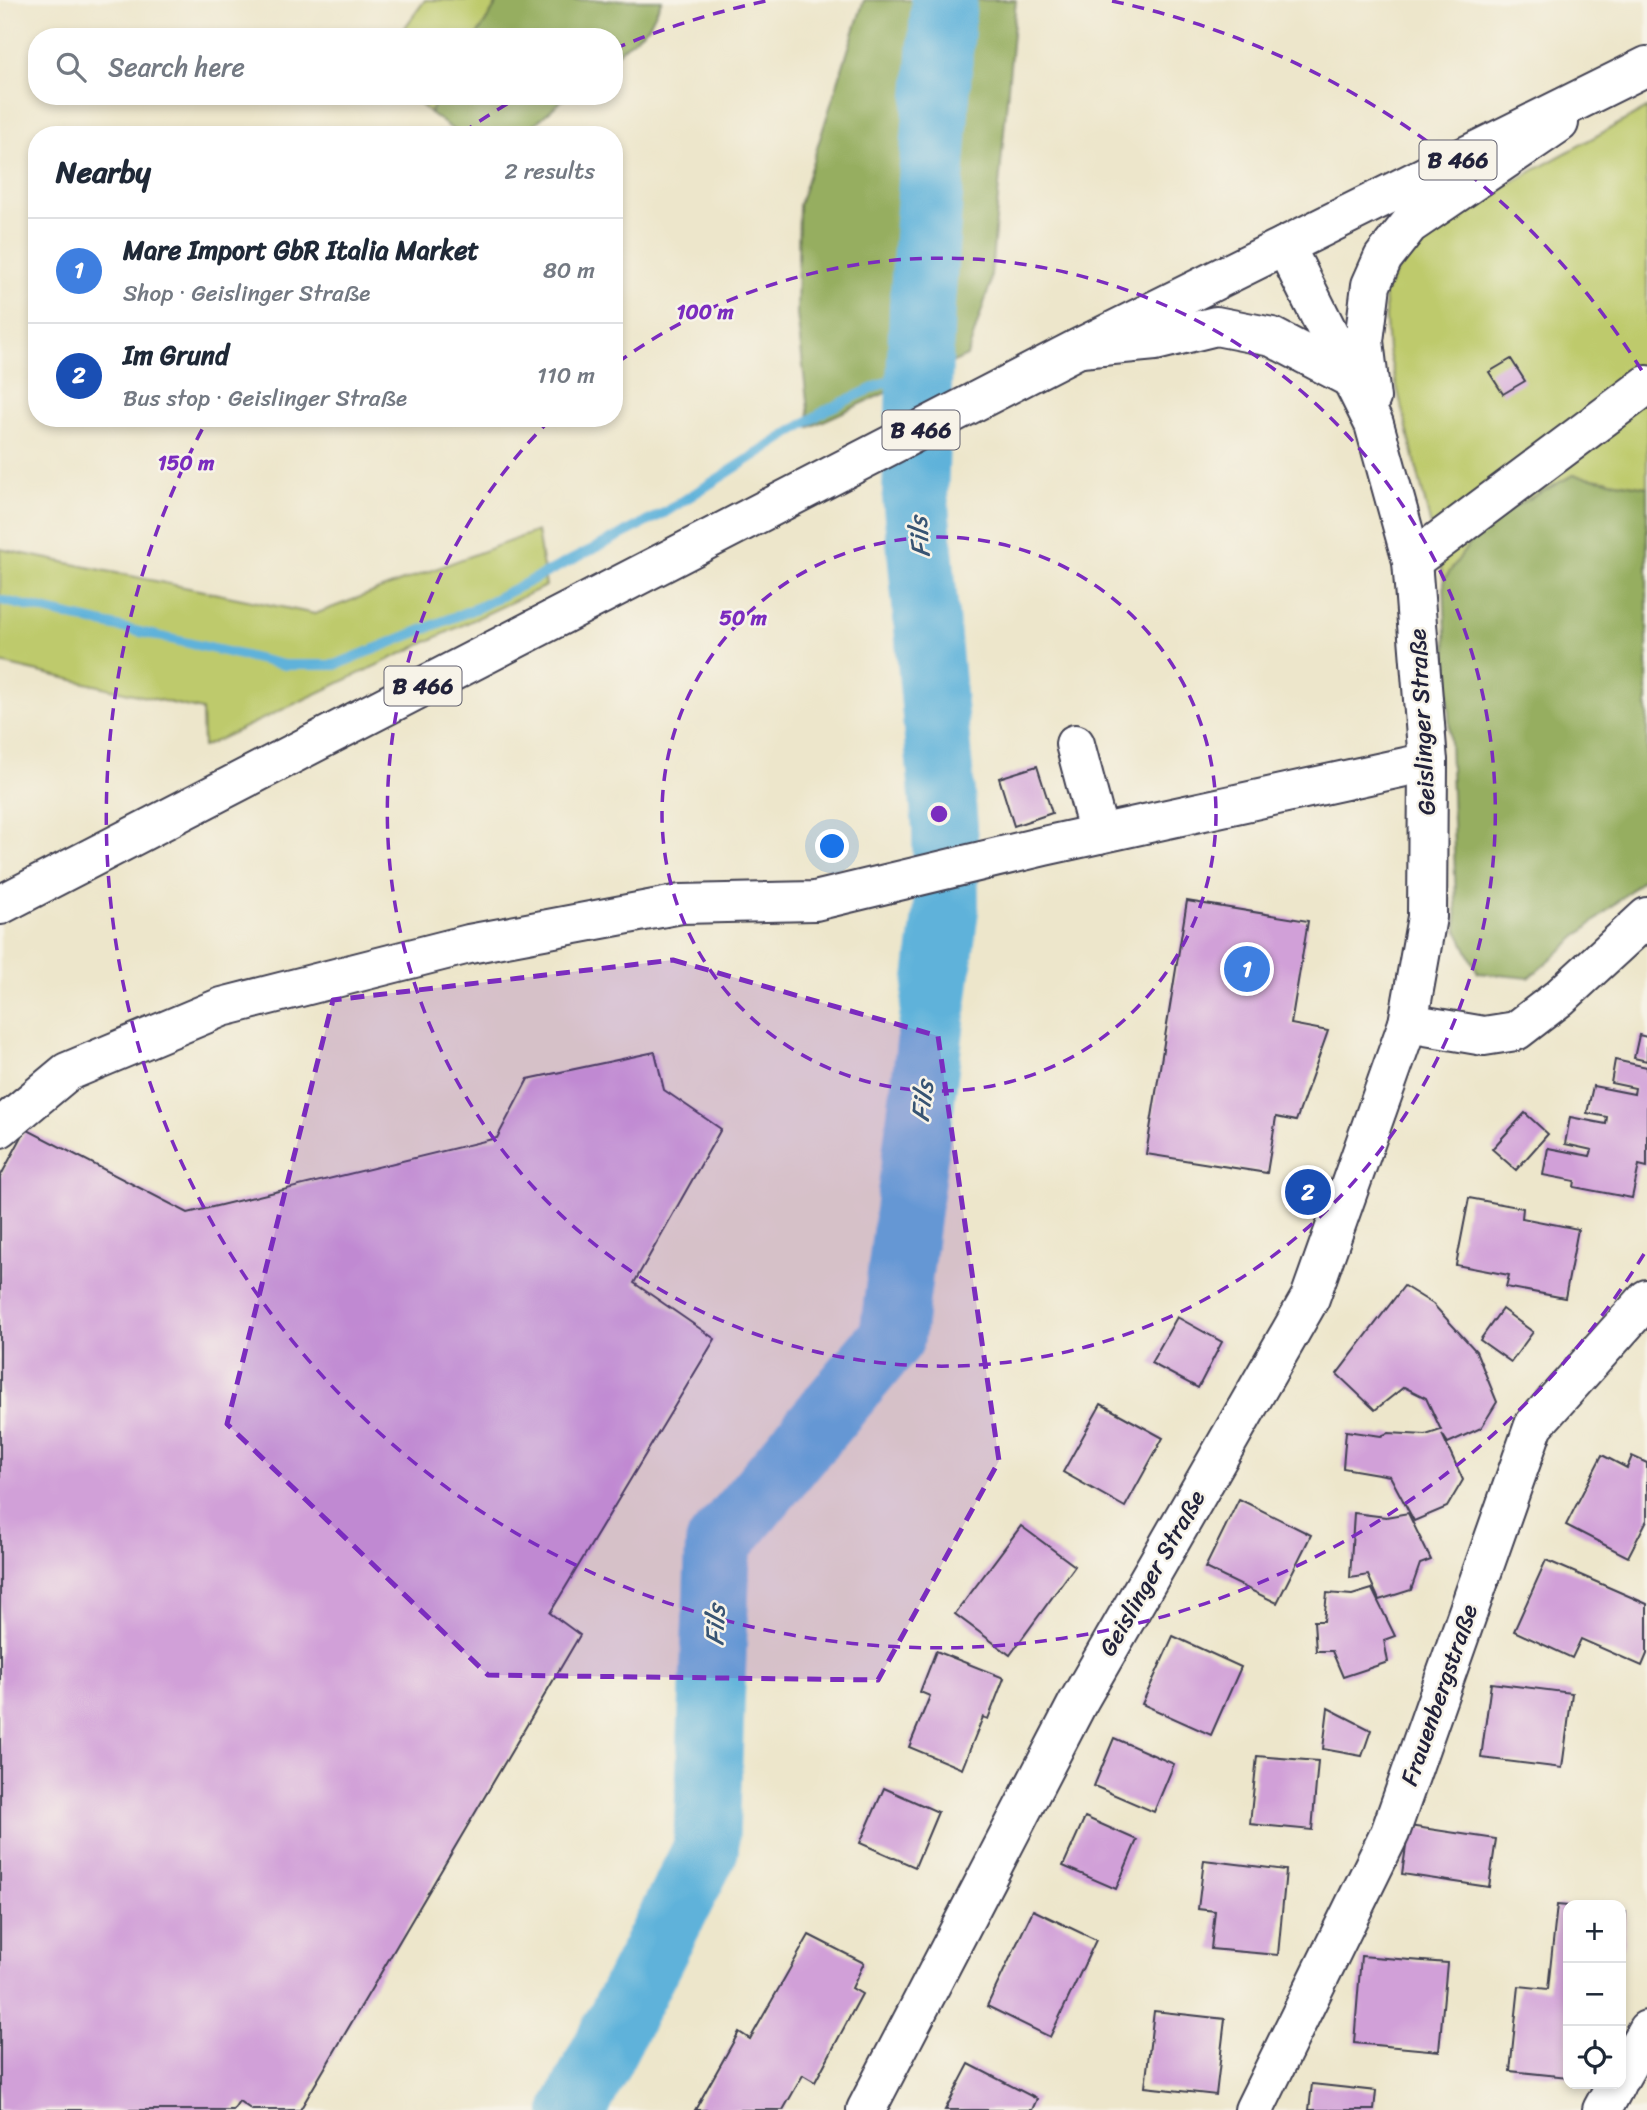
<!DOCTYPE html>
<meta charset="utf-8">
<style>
:root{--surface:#fff;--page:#f6f6f7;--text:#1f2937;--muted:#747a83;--line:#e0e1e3;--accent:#0f766e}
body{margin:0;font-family:Sriracha,sans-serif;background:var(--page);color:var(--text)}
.controls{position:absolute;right:21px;bottom:21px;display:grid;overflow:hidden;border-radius:14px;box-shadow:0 4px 10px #0003}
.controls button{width:63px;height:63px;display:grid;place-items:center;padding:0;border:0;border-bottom:2px solid var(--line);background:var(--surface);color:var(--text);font:35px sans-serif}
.you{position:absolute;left:833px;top:847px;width:24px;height:24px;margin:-18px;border:5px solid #fff;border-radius:50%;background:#1a73e8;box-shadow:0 0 0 10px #1a73e833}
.badge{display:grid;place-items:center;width:46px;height:46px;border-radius:50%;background:var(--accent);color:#fff;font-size:23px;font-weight:700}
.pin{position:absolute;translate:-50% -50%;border:4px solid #fff;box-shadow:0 2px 7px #0006}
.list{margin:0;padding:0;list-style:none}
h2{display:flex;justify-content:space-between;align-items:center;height:91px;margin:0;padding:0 28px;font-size:30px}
h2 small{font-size:23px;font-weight:400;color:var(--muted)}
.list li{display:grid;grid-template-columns:46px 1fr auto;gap:21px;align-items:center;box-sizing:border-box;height:105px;padding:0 28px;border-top:2px solid var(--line)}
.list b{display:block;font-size:26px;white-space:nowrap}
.list p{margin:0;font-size:23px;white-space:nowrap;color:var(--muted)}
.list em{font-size:23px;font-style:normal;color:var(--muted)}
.icon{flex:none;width:38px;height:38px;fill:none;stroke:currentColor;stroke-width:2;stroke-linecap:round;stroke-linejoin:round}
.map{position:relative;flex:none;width:1647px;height:2110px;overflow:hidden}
.search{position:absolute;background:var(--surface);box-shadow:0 4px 10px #0003;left:28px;top:28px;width:595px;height:77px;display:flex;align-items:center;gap:18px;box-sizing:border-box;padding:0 24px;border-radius:28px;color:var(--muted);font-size:26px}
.panel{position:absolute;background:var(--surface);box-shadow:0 4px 10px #0003;left:28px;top:126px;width:595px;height:301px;border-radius:28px}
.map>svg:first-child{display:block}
</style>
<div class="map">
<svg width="1647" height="2110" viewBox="0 0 1647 2110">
<rect width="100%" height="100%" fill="#f7f3e8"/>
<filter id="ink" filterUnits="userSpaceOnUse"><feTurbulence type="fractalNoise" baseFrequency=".0143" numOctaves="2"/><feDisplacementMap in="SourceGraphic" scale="14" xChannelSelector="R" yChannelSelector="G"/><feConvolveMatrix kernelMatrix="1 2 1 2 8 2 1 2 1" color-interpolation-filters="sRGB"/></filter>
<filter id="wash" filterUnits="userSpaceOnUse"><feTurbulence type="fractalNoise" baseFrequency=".00686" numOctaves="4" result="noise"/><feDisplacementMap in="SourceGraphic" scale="28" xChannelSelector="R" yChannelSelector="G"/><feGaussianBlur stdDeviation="1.57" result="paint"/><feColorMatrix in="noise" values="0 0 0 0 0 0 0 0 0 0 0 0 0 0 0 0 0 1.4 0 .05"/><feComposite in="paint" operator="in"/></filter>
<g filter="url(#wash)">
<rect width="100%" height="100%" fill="#ede6cb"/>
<g fill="#beca6c" stroke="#707654" stroke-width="2">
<polygon points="425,0 499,0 476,37 398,37"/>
<polygon points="411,96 440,96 430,113"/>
<polygon points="1647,108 1647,487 1573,475 1484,523 1444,580 1388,350 1384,294 1415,239 1493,193"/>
<polygon points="537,531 546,586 203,747 202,710 0,663 0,549 315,614"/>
</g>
<g fill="#96ae60" stroke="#5c684e" stroke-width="2">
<polygon points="499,0 662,0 649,26 614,56 614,37 476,37"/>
<polygon points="864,0 1016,0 990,285 967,356 810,427 797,314 799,205"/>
<polygon points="440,96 567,96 522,135 460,135 430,113"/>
<polygon points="1573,475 1647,487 1647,876 1529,978 1478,973 1457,930 1444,580 1484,523"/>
</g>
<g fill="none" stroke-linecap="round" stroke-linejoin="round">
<polyline stroke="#5eb2da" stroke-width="10" points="0,600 284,665 335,665 479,607 664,513 826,410 920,366"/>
<polyline stroke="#5eb2da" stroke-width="66" points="574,2110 706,1849 718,1545 892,1337 946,909 945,827 915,495 922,306 944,0"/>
</g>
<g id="blocks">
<g fill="#d1a0d8">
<polygon points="1511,359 1525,381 1503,394 1489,372"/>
<polygon points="1037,766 1052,813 1014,826 999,778"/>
<polygon points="1187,901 1308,921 1291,1024 1328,1031 1296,1121 1276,1117 1267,1173 1146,1154"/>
<polygon points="1639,1035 1647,1037 1647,1061 1634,1058"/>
<polygon points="655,1052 664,1090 721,1129 634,1283 715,1339 550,1613 580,1635 300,2110 252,2110 239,2101 233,2110 0,2110 0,1177 26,1129 188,1213 497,1138 528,1079"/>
<polygon points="1615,1060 1647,1067 1647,1167 1639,1165 1632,1198 1574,1187 1575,1181 1543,1175 1548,1148 1590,1156 1592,1150 1565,1144 1570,1117 1606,1124 1607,1117 1587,1113 1593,1086 1634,1094 1635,1088 1611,1083"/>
<polygon points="1525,1113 1548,1134 1516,1170 1492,1149"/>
<polygon points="1469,1198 1523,1208 1522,1218 1578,1229 1565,1298 1506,1287 1509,1275 1456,1265"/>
<polygon points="1404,1286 1433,1304 1476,1351 1497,1402 1481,1428 1448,1443 1442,1434 1463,1480 1447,1507 1414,1521 1390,1476 1343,1468 1346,1431 1381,1436 1388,1433 1426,1435 1441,1430 1426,1398 1404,1387 1375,1410 1337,1374"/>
<polygon points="1502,1309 1533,1332 1511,1362 1480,1340"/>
<polygon points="1177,1317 1222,1342 1198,1388 1151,1363"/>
<polygon points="1101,1404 1163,1438 1125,1507 1063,1472"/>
<polygon points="1602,1455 1627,1468 1632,1456 1647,1463 1647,1520 1628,1557 1566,1525"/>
<polygon points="1239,1499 1311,1535 1277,1603 1205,1568"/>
<polygon points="1354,1513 1386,1517 1408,1513 1431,1560 1420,1564 1411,1590 1379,1600 1368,1575 1350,1578"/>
<polygon points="1021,1526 1075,1566 1010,1655 955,1614"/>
<polygon points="1546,1560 1647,1604 1647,1654 1642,1666 1581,1639 1572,1658 1514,1631"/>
<polygon points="1372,1589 1395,1636 1384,1640 1388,1662 1343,1677 1332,1651 1316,1651 1314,1621 1324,1621 1327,1593 1352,1595"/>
<polygon points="1173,1636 1241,1667 1211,1735 1142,1704"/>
<polygon points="936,1651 1004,1678 988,1719 983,1717 962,1769 909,1747 930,1696 920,1692"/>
<polygon points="1491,1683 1572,1693 1562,1768 1481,1758"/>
<polygon points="1328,1708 1371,1730 1362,1756 1323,1749"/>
<polygon points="1114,1738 1174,1764 1154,1812 1094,1786"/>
<polygon points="1257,1756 1318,1761 1312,1830 1250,1824"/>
<polygon points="884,1788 938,1812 915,1867 860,1843"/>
<polygon points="1085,1817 1137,1840 1116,1889 1063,1866"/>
<polygon points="1409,1826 1496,1839 1489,1887 1402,1874"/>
<polygon points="1204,1860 1286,1870 1278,1955 1211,1949 1215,1911 1198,1909"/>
<polygon points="1557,1905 1568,1906 1568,2077 1510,2071 1519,1986 1548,1989"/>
<polygon points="1033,1910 1096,1940 1050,2037 987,2006"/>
<polygon points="1621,1912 1626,1912 1623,1948 1621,1948"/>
<polygon points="809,1935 864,1963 852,1988 862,1994 815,2082 803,2075 783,2110 695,2110 739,2032 750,2039"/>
<polygon points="1361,1956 1447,1963 1439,2051 1354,2043"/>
<polygon points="1154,2011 1225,2019 1216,2095 1145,2087"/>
<polygon points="969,2064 1037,2099 1032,2110 945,2110"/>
<polygon points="1312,2084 1376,2091 1374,2110 1309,2110"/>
</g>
</g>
</g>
<g filter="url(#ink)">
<use href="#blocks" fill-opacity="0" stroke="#403f51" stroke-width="2"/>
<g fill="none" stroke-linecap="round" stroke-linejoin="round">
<g stroke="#403f51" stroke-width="42">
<g id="minor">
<polyline points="1081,348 1155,341 1216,326 1272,337 1352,379"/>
<polyline points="1371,398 1364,341 1371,285 1383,258 1409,225 1559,123"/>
<polyline points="1412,561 1647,385"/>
<polyline points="1075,744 1099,834"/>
<polyline points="1408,1023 1484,1036 1516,1031 1559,998 1647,917"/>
<polyline points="0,1128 67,1072 222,1007 469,944 681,904 815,901 1044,846 1428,762"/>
<polyline points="1621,2076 1647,2030"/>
<polyline points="866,2110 1077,1704 1310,1298 1408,1023 1427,917 1428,762 1412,561 1374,424 1285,246"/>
<polyline points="1254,2110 1390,1833 1534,1425 1647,1299"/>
<polyline points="1602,2110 1616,2084"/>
</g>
</g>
<g stroke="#403f51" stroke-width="42">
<polyline id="major" points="0,905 1079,348 1647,66"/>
</g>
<use href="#minor" stroke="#fff" stroke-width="38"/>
<use href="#major" stroke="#fff" stroke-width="38"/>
</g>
</g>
<path fill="#7b2cbf" fill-opacity="0.2" stroke="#7b2cbf" stroke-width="5" stroke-dasharray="14 9" stroke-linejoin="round" d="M 673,960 L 938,1036 L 999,1461 L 878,1680 L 488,1675 L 227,1424 L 333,1000 Z"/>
<g fill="none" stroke="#7b2cbf" stroke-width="3.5" stroke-dasharray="12 9">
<circle cx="939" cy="814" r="277"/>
<path d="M617 363A554 554 0 1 1 551 419"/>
<path d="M1644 1254A831 831 0 0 1 205 424M462 133A831 831 0 0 1 517 98M614 49A831 831 0 0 1 766 1M1112 1A831 831 0 0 1 1644 374"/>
</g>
<g text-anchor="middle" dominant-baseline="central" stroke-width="5" stroke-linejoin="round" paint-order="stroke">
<g fill="#f7f3e8" stroke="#62616f" stroke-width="2">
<rect x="1419.5" y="140.5" width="77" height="39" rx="5"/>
<rect x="882.5" y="410.5" width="77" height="39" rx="5"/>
<rect x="384.5" y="666.5" width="77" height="39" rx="5"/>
</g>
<g font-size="23" font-weight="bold" fill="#22223b">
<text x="1458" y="160">B 466</text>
<text x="921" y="430">B 466</text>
<text x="423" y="686">B 466</text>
</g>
<g font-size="24" fill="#22223b" stroke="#f7f3e8">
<text transform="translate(1422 722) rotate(-93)">Geislinger Straße</text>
<text transform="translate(1152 1573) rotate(-60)">Geislinger Straße</text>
<text transform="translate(1439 1695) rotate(-71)">Frauenbergstraße</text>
</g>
<g font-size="26" font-style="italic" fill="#375473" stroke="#f7f3e8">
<text transform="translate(919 537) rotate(-95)">Fils</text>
<text transform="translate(922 1101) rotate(-83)">Fils</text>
<text transform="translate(715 1625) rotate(-88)">Fils</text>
</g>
</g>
<circle cx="939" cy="814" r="10" fill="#7b2cbf" stroke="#f7f3e8" stroke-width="3.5"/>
<g font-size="21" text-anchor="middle" font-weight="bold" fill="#7b2cbf" stroke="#f7f3e8" stroke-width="5" stroke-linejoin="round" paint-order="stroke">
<text x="705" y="319">100 m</text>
<text x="186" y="470">150 m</text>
<text x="743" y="625">50 m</text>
</g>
</svg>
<div class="controls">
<button>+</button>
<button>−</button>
<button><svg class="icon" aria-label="locate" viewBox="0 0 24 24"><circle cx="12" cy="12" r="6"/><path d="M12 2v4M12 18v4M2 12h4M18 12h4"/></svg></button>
</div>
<div class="you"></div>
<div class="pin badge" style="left:1247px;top:969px;background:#3f7fe0">1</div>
<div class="pin badge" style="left:1308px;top:1192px;background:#1a4fb4">2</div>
<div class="search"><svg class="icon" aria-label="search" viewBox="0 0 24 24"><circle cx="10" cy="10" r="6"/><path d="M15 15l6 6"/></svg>Search here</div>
<section class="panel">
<h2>Nearby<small>2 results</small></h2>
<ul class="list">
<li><span class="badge" style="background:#3f7fe0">1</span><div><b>Mare Import GbR Italia Market</b><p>Shop · Geislinger Straße</p></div><em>80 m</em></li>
<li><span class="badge" style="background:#1a4fb4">2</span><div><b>Im Grund</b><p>Bus stop · Geislinger Straße</p></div><em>110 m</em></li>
</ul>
</section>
</div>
